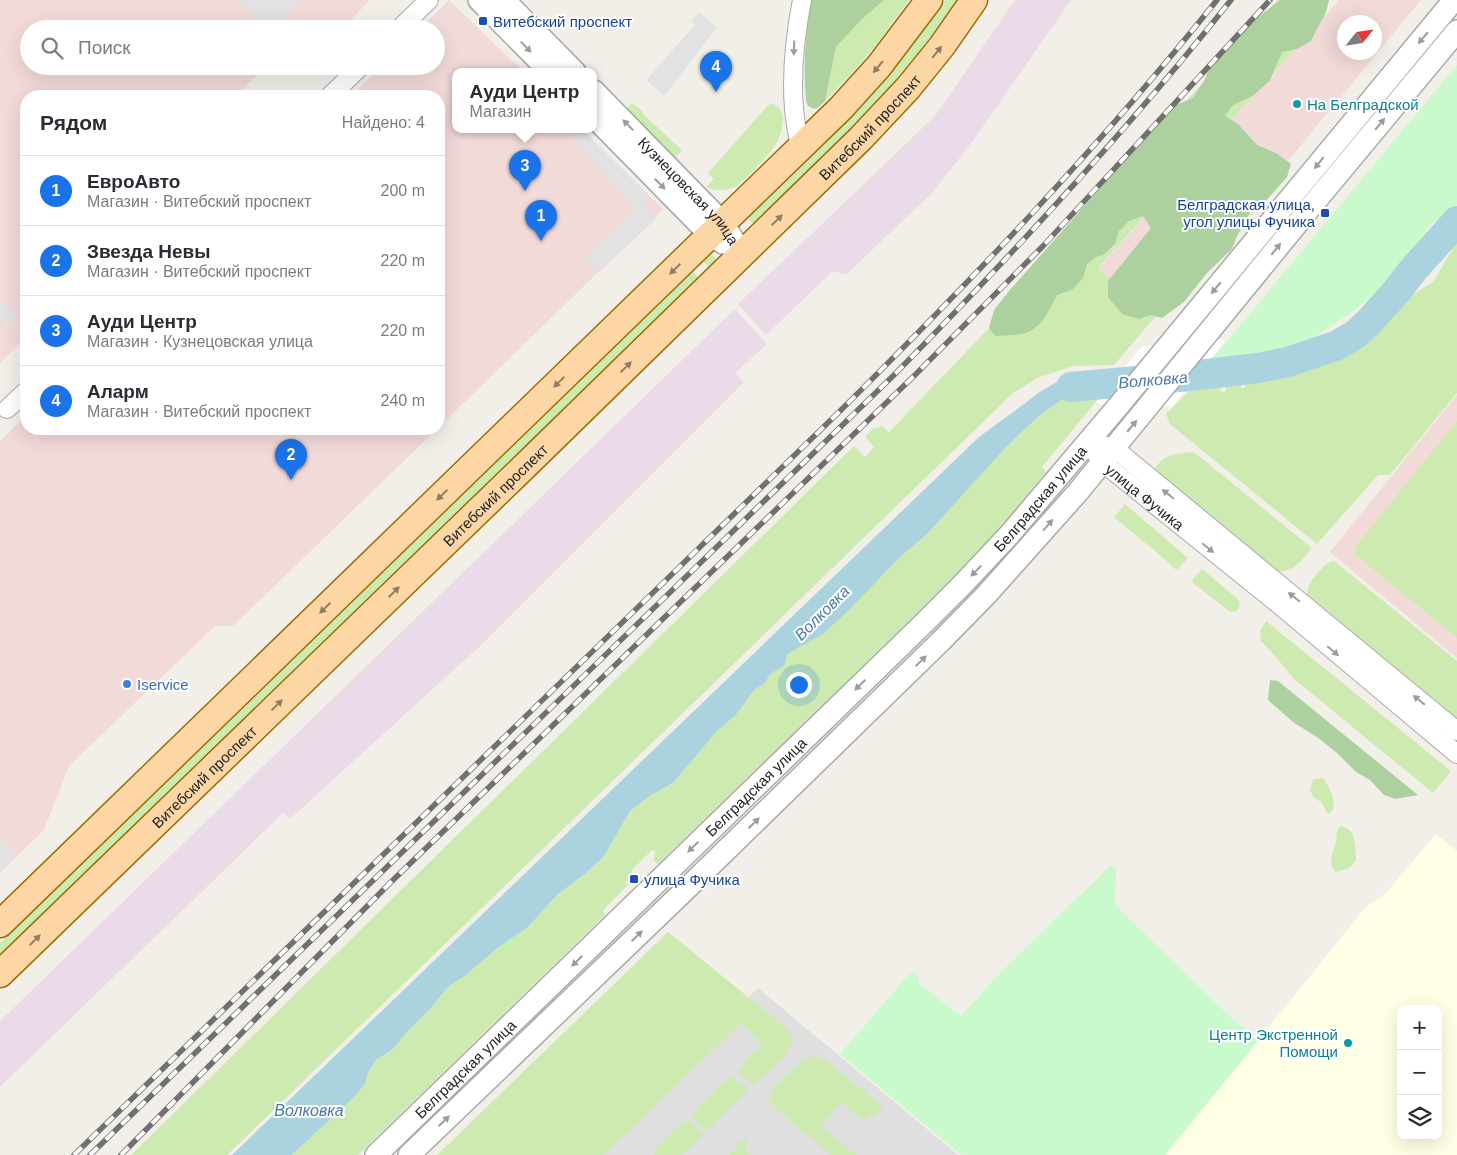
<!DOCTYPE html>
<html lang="ru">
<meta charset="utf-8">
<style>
:root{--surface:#fff;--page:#f7f7f7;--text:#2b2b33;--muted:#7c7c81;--line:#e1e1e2;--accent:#1a73e8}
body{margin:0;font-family:Helvetica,sans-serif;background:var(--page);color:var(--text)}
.controls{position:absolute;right:15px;bottom:15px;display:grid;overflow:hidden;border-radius:10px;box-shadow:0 5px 20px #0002}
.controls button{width:45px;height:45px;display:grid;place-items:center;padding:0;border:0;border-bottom:1px solid var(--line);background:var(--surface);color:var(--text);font:25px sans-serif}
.compass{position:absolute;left:1337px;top:15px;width:45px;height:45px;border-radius:50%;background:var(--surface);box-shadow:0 5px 20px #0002;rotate:60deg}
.you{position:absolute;left:798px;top:684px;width:18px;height:18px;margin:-12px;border:4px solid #fff;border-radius:50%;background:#1a73e8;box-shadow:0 0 0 8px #1a73e833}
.badge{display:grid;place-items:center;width:32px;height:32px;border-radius:50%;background:var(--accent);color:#fff;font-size:16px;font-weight:700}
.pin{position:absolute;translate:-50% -41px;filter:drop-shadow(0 1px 2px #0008)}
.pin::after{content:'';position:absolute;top:26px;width:18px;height:15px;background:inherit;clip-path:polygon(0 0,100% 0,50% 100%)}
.popup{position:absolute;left:452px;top:68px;width:145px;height:65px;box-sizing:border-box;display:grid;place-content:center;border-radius:10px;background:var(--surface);filter:drop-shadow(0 1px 4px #0005);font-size:16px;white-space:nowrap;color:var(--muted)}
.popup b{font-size:19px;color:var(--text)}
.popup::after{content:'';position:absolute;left:50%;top:100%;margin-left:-10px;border:10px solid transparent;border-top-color:var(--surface)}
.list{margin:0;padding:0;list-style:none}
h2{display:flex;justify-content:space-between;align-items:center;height:65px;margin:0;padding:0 20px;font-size:21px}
h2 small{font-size:16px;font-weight:400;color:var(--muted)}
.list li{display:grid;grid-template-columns:32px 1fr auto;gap:15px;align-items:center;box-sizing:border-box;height:70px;padding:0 20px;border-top:1px solid var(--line)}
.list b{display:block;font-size:19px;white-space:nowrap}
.list p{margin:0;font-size:16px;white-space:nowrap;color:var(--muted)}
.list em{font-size:16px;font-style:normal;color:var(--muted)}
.icon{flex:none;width:28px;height:28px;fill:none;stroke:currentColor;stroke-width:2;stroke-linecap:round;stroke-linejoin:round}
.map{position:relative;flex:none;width:1457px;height:1155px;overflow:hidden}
.search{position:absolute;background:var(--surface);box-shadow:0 5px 20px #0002;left:20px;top:20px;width:425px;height:55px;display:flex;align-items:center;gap:12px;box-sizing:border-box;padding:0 18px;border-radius:28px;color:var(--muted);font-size:19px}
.panel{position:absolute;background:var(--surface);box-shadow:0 5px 20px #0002;left:20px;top:90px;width:425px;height:345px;border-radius:20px}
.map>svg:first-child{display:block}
</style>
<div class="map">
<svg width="1457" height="1155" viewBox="0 0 1457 1155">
<rect width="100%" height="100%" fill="#f2efe9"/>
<polygon fill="#e0dfdf" points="758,988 958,1155 587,1155"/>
<g fill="#f2dad9" fill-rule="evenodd">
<polygon points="0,0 370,0 342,29 338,27 336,29 29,29 29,66 266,66 236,96 26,96 26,337 0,363"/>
<polygon points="449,0 524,72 456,72 456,130 583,130 663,209 439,427 439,96 351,96 382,66 436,66 436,29 420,29"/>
<path d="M 1339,0 L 1421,0 L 1158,318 L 1098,269 ZM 1344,22 L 1374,22 L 1374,52 L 1344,52 Z"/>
<polygon points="1457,395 1457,658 1330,552"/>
<polygon points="26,415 26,429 437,429 233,626 215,626 69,766 44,830 0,873 0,441"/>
</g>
<g fill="#ebdbe8">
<polygon points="1015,0 1071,0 975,138 934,191 846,275 833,271 766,335 738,304 935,116"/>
<polygon points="735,309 767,344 735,373 744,382 480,646 290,819 283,813 0,1087 0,1021"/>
</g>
<path fill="#ffffe5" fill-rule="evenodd" d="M 1436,834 L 1457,851 L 1457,1155 L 1165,1155 L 1366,907 L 1385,894 ZM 1401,1009 L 1438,1009 L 1438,1136 L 1401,1136 Z"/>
<g fill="#cdebb0">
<polygon points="884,0 909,0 880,40 853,72 825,101 836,47 862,19"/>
<path d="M 945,0 L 957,0 C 937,27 919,55 897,80 C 854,131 804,175 757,222 L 753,223 L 750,221 L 749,218 L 752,213 C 799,168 847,123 890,74 C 910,51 927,25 945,0 Z"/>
<polygon points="1278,0 1306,0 1325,16 1098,268 1155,317 1114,365 1073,366 1037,378 1013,393 227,1155 131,1155 854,446 865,457 874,447 865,437 872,429 882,426 889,432 1016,300 1170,119"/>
<path d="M 770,103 C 779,105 783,111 783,120 C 782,125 782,130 780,135 C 775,151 750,174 737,186 C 727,191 717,192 706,187 L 714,179 L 708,173 Z"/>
<path d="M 632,104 C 637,105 643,111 644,115 L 682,150 L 674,159 L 627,110 L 629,105 Z"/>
<polygon points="1457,242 1457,393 1390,475 1378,475 1317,544 1170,424 1166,414 1195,385 1220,383 1221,392 1226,391 1225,381 1235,380 1235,381 1239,381 1241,388 1245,388 1245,379 1289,374 1304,371 1326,362 1343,353 1361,340 1376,327 1399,303 1433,282"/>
<polygon points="711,255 714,256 716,259 709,268 703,261"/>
<polygon points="693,271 699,278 0,955 0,943"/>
<path d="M 1088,393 L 1103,393 L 1042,467 L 1046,472 C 1018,508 987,542 956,575 L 658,864 L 654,861 L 654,856 L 656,852 L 652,850 L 631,871 L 634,874 L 625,882 L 628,885 L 603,910 L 605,915 L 358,1155 L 292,1155 L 353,1098 L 365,1084 L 368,1072 L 376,1060 L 393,1049 L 407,1032 L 429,1010 L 448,987 L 465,976 L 496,949 L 528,927 L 557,895 L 586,873 L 604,856 L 630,811 L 651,795 L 673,783 L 718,730 L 735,716 L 755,689 L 763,684 L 770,674 L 784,666 L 788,654 L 803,645 L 887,571 L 901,556 L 927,534 L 992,460 L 1039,416 L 1068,395 Z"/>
<polygon points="1457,421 1457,638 1356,555 1355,547"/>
<path d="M 1190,452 L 1195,453 L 1312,548 C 1303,559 1293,573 1277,571 L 1154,470 C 1164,454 1172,455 1190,452 Z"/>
<path d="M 1125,504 L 1188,558 L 1178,569 L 1175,569 C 1156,550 1134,535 1114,517 Z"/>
<path d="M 1334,561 L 1457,661 L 1457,719 L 1307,594 C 1307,583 1323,563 1334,561 Z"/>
<polygon points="1202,569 1239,600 1240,604 1237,611 1230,612 1193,583 1192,580"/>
<polygon points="1266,621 1451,771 1433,793 1294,679 1275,656 1261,641 1260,631"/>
<path d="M 1323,778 C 1329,786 1341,808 1328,814 L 1321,802 L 1314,798 L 1310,790 L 1313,780 L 1315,779 Z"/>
<path d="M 1340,826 C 1343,827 1349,828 1351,832 C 1356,839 1356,852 1356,861 L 1349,868 L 1336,872 C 1327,863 1333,852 1336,842 C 1337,836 1336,831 1340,826 Z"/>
<path d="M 668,932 L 785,1027 C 789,1030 793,1035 792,1041 C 791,1054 763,1076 753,1086 L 738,1072 L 745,1065 L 743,1063 L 762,1045 L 741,1023 L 604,1155 L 437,1155 Z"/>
<polygon points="815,1056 823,1058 883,1107 874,1118 870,1115 864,1121 841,1102 821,1126 856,1155 830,1155 768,1101 772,1090 803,1060"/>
<polygon points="734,1076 737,1079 736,1080 739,1083 740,1082 748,1090 706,1131 692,1116 698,1110 697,1108 729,1077 731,1079"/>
<polygon points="688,1120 703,1135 682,1155 655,1155 652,1152 684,1121 686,1122"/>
<polygon points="748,1138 745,1151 749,1155 729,1155 735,1150 738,1143"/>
</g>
<g fill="#add19e">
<path d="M 812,0 L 884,0 L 862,19 L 836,47 L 825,101 L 819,107 L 814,109 L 808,106 L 806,101 C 803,66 805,35 812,0 Z"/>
<path d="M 1280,0 L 1329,0 L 1326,12 L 1311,41 L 1297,49 L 1282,52 L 1270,80 L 1253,96 L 1233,105 L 1225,116 L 1238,124 L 1257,145 L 1276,153 L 1291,164 L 1287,177 L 1264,203 L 1251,211 L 1237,236 L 1232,249 L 1206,274 L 1184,302 L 1162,318 L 1150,315 L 1139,319 L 1122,314 L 1108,297 L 1108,281 L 1151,228 L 1143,216 L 1129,221 L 1119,231 L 1115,244 L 1103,255 L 1096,257 L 1087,264 L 1083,278 L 1072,290 L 1057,295 C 1050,308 1043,326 1028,332 C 1018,336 1005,335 995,336 L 989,328 L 994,310 L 1009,291 L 1173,106 L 1193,98 L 1205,79 L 1210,65 L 1233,36 Z"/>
<polygon points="1270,680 1278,681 1418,795 1395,799 1384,795 1370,780 1356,772 1337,753 1318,738 1293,722 1268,700"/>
</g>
<g fill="#c8facc">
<polygon points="1457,65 1457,204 1431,224 1411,251 1375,294 1346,316 1310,340 1272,355 1208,364"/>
<path d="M 1111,865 L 1116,869 L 1115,905 L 1221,1008 L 1258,1041 L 1165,1155 L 961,1155 L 840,1054 L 909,974 L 914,972 C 919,975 919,979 919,984 L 961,1016 L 1001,972 Z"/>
</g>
<g fill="#e2e2e2">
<polygon points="237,0 302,0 273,29 265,29"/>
<polygon points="699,12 717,27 664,96 646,80 695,25 691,21"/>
<polygon points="580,130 582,130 649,197 643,203 657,218 599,272 585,257 636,209 572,138"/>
<polygon points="0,298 17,317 8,326 0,317"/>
<polygon points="0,836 17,855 0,872"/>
</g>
<polygon fill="#aad3df" points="1114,375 1114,379 1103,393 1088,393 1068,395 1039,416 1006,447 927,534 901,556 849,610 823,634 803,645 788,654 784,666 770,674 764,684 755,689 735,716 718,730 673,783 651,795 630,811 604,856 586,873 557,895 528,927 496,949 465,976 448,987 429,1010 407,1032 393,1049 376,1060 368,1072 365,1084 353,1098 292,1155 232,1155 979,437 1024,404 1038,393 1055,383 1082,378"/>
<polygon fill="#fff" points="1222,339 1225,341 1172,407 1150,404 1100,404 1096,402 1142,346 1146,347"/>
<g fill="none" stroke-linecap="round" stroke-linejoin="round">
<polyline stroke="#aad3df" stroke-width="30" points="1071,387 1190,376 1258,368 1288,362 1338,345 1356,334 1368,323 1396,292 1413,270 1457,221"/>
<g stroke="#a9a9a9" stroke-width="20">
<g id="minor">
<polyline points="399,29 429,0"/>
<polyline points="330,96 361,66"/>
<path d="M 800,148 C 798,135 795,122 794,109 C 791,72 795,36 802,0"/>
<polyline points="7,409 26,391"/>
<path id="s1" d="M 1087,441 L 1102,462 L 1277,603 L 1457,754"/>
<polyline points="1102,445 1114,448 1457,731"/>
</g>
</g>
<g stroke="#a9a9a9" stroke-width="24">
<g id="tertiary">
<polyline points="479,0 550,72"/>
<polyline points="504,0 575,72"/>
<path id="s2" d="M 594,91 L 723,223 L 742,254"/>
<polyline points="594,117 710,235 723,243"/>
<path id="s3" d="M 376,1155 L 921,626 L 963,584 L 1009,535 L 1120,404 L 1454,0"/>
<polyline points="409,1155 680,895 941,641 987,594 1078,492 1314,203 1457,31"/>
</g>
</g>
<g stroke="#a06b00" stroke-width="29">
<g id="primary">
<polyline points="0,924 841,108 879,66 929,0"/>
<path id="s4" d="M 0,974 L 529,462 L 861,138 L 908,88 L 942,46 L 974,0"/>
</g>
</g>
<use href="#minor" stroke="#fff" stroke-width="18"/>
<use href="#tertiary" stroke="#fff" stroke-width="21"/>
<use href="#primary" stroke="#fcd6a4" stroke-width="26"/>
<g stroke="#707070" stroke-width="5.5">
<g id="rail">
<path d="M 74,1155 L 839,412 C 972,280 1100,146 1217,0"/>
<path d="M 90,1155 L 894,375 C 1012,255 1126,132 1231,0"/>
<polyline points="121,1155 391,882 914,376 1043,246 1270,0"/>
</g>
</g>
<use href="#rail" stroke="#fff" stroke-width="4" stroke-dasharray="11" stroke-linecap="butt"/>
</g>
<defs><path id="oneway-solid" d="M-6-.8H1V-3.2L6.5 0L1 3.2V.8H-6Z" transform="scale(1.25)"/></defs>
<g fill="#9c9c9c">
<use href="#oneway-solid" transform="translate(1423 38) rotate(130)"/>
<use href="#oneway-solid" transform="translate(526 47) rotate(46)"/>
<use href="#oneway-solid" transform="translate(794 48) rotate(92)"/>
<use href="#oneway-solid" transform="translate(1380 124) rotate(-50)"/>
<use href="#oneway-solid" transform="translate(628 125) rotate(-134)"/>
<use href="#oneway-solid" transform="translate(1319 163) rotate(129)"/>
<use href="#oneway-solid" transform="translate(660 184) rotate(45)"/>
<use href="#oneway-solid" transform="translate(1276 249) rotate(-51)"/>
<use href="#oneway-solid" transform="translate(1216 288) rotate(130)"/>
<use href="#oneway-solid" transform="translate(1132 426) rotate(-50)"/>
<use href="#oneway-solid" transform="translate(1168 494) rotate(-141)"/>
<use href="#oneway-solid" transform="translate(1048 525) rotate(-49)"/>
<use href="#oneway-solid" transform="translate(1208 548) rotate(39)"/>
<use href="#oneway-solid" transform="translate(976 571) rotate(134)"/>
<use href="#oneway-solid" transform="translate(1294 597) rotate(-141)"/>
<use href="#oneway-solid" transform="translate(1333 651) rotate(40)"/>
<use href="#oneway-solid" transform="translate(921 661) rotate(-44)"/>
<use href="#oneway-solid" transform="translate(860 685) rotate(136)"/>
<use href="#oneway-solid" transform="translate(1419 700) rotate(-141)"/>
<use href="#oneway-solid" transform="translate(754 823) rotate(-44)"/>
<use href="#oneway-solid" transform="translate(693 847) rotate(136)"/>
<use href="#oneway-solid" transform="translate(637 936) rotate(-44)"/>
<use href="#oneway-solid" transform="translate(577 961) rotate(135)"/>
<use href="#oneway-solid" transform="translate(444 1121) rotate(-44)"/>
</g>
<g fill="#8f7c63">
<use href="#oneway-solid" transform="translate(937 52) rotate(-51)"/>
<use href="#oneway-solid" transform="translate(878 67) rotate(130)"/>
<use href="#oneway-solid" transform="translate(777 220) rotate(-44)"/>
<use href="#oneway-solid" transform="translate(675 269) rotate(135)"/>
<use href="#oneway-solid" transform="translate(626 367) rotate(-44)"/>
<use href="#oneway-solid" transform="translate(559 382) rotate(136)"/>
<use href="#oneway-solid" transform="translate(442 495) rotate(136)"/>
<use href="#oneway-solid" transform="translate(394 592) rotate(-44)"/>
<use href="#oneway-solid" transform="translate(325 608) rotate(136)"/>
<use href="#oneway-solid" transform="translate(277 705) rotate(-44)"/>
<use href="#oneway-solid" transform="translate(35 940) rotate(-44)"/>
</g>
<g fill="#1a4fb4" stroke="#fff" stroke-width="2">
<rect x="478" y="16" width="10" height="10" rx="2.5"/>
<rect x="1320" y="208" width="10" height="10" rx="2.5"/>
<rect x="629" y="874" width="10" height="10" rx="2.5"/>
</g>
<g fill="#0f9aa8" stroke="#fff" stroke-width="2">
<circle cx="1297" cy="104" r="5"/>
<circle cx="1348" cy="1043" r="5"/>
</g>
<circle fill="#3f7fe0" stroke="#fff" stroke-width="2" cx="127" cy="684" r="5"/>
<g text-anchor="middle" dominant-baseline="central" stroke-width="4" stroke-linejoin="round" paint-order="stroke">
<g font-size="15" fill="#164399" stroke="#fff" text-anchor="start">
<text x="493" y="21">Витебский проспект</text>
<text x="1315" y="204" text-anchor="end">Белградская улица,<tspan x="1315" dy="17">угол улицы Фучика</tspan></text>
<text x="644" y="879">улица Фучика</text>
</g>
<g font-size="15" fill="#0d838f" stroke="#fff" text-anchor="start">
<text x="1307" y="104">На Белградской</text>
<text x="1338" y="1034" text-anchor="end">Центр Экстренной<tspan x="1338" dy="17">Помощи</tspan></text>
</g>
<g font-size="15" fill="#222" stroke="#fff">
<text stroke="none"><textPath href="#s4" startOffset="1214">Витебский проспект</textPath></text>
<text stroke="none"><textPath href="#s2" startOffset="138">Кузнецовская улица</textPath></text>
<text stroke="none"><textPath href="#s4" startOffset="689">Витебский проспект</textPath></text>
<text stroke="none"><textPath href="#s1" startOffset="81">улица Фучика</textPath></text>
<text stroke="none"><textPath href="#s3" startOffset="934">Белградская улица</textPath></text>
<text stroke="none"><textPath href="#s4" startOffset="284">Витебский проспект</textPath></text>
<text stroke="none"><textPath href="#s3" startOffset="529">Белградская улица</textPath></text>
<text stroke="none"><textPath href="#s3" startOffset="124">Белградская улица</textPath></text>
</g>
<g font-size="15" fill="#366cbe" stroke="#fff" text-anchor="start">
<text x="137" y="684">Iservice</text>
</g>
<g font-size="16" font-style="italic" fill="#4a7aab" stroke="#fff">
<text transform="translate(1153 380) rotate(-5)">Волковка</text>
<text transform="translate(822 613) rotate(-45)">Волковка</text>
<text x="309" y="1110">Волковка</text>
</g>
</g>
</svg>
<div class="controls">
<button>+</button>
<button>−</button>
<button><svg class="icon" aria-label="layers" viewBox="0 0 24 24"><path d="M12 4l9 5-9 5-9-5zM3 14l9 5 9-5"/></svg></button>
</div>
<svg class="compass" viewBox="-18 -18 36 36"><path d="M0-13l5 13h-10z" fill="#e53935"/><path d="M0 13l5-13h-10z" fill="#7c7c81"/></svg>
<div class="you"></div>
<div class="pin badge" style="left:541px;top:241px">1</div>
<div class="pin badge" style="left:291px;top:480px">2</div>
<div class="pin badge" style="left:525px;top:191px">3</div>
<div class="popup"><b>Ауди Центр</b>Магазин</div>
<div class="pin badge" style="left:716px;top:92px">4</div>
<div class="search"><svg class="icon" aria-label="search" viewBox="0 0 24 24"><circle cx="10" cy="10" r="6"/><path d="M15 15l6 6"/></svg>Поиск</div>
<section class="panel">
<h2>Рядом<small>Найдено: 4</small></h2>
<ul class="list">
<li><span class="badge">1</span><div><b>ЕвроАвто</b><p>Магазин · Витебский проспект</p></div><em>200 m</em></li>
<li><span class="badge">2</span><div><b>Звезда Невы</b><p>Магазин · Витебский проспект</p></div><em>220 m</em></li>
<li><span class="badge">3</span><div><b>Ауди Центр</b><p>Магазин · Кузнецовская улица</p></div><em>220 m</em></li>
<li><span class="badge">4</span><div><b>Аларм</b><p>Магазин · Витебский проспект</p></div><em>240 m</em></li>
</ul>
</section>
</div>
